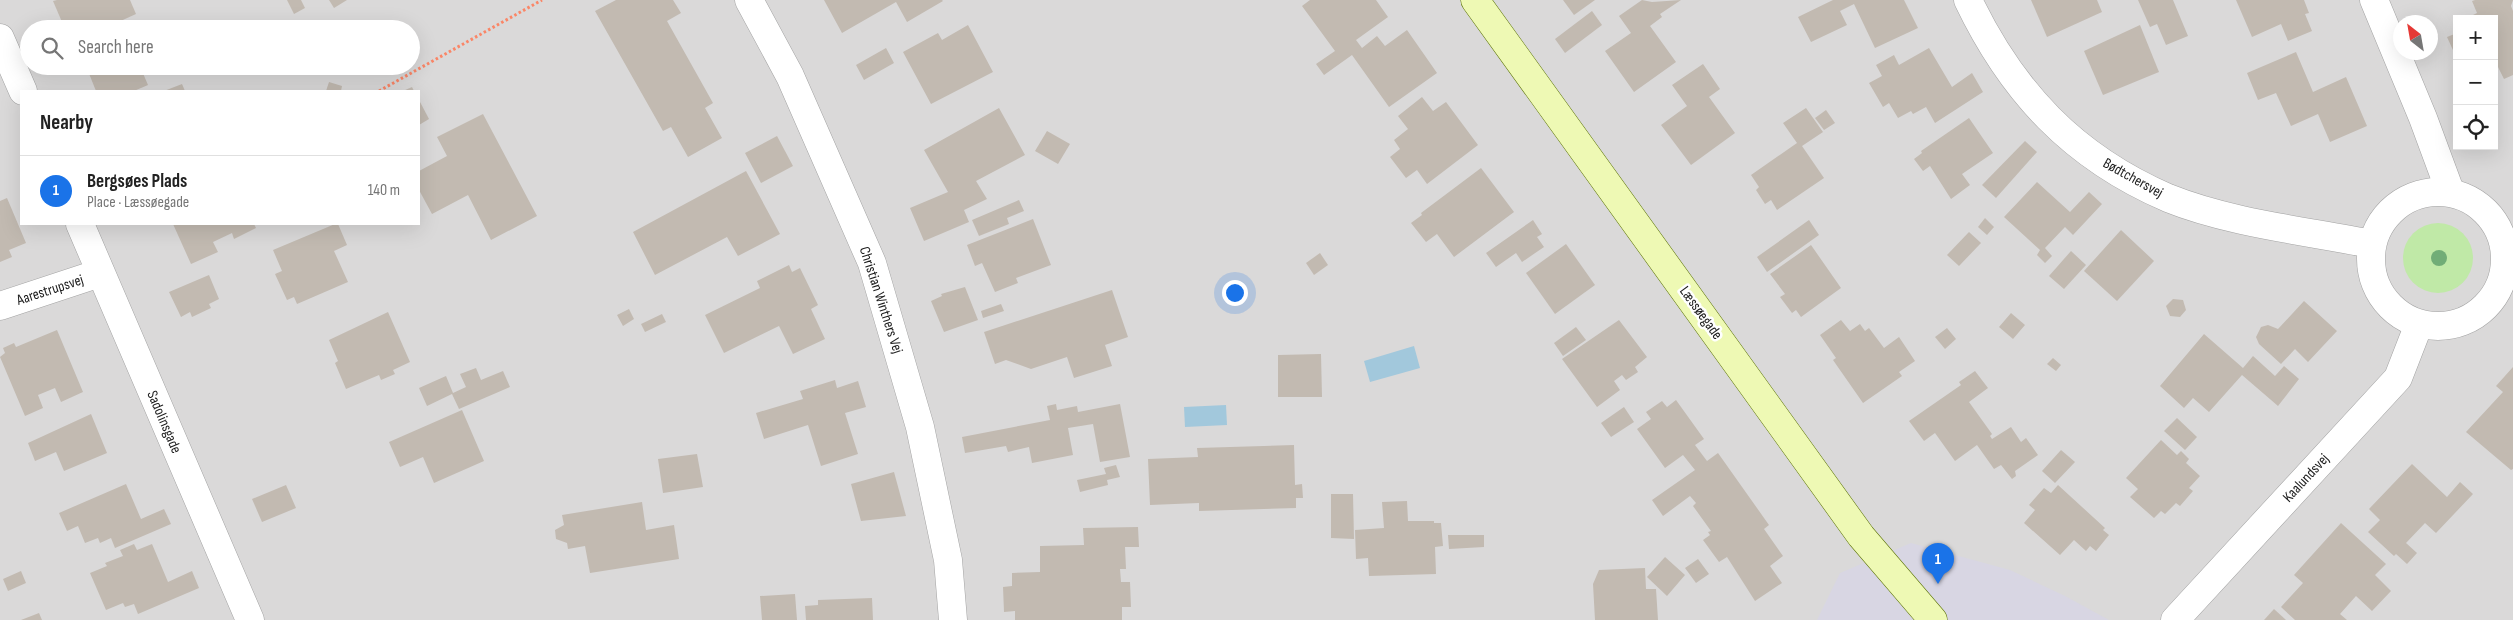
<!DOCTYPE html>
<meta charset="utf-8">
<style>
:root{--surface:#fff;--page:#f6f6f6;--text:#222;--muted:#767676;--line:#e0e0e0;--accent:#1a73e8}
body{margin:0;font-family:"Sofia Sans Condensed",sans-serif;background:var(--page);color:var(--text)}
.controls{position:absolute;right:15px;top:15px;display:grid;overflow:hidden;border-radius:0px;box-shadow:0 5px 20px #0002}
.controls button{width:45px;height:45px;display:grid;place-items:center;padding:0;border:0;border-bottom:1px solid var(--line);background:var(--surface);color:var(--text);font:25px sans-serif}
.compass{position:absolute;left:2393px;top:15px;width:45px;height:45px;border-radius:50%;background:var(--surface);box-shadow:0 5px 20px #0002;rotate:329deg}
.you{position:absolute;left:1234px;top:292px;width:18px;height:18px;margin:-12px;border:4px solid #fff;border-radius:50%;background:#1a73e8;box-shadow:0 0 0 8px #1a73e833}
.badge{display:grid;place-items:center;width:32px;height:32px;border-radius:50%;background:var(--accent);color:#fff;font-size:16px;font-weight:700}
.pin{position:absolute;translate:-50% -41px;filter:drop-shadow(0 1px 2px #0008)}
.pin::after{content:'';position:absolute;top:26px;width:18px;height:15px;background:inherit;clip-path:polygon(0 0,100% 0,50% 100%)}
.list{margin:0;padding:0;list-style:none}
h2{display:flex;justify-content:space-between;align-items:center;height:65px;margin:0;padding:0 20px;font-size:21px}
h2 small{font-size:16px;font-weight:400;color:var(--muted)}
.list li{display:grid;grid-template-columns:32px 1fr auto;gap:15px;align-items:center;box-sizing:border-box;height:70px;padding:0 20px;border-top:1px solid var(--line)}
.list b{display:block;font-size:19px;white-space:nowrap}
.list p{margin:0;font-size:16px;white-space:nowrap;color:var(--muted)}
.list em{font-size:16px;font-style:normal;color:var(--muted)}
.icon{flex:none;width:28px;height:28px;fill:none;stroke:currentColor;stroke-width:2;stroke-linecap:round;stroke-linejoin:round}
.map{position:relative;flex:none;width:2513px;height:620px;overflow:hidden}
.search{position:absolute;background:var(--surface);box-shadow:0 5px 20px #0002;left:20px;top:20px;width:400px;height:55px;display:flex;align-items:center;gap:12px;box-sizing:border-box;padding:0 18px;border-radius:28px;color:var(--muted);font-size:19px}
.panel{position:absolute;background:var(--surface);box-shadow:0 5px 20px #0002;left:20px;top:90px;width:400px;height:135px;border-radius:0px}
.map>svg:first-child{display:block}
</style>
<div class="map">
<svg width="2513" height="620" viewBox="0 0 2513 620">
<rect width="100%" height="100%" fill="#eeebe2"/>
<path fill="#dad9d9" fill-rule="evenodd" d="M 0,0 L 2513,0 L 2513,620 L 0,620 ZM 2457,19 L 2494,19 L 2494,146 L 2457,146 ZM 2400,22 L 2430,22 L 2430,52 L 2400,52 ZM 29,29 L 411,29 L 411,66 L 29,66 ZM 21,91 L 419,91 L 419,224 L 21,224 Z"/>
<circle fill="#c0e9a7" cx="2438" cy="258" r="35"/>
<polygon fill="#d8d6e3" points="1911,543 2010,570 2065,596 2109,620 1817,620 1840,573"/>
<g fill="#a2c8dc">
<polygon points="1414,346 1420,368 1370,382 1364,361"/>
<polygon points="1226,405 1227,425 1185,427 1184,407"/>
</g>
<g fill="#c2bab1">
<polygon points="57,0 130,0 136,14 103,29 65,29 53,1"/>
<polygon points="287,0 301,0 305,8 294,14"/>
<polygon points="329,0 347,0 334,8"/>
<polygon points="616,0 673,0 681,13 667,21 713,103 705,108 722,138 688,157 671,127 663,131 595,11"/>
<polygon points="824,0 942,0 943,1 907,22 896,2 842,33"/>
<polygon points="1310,0 1376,0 1388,17 1356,40 1362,48 1377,36 1385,46 1407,30 1437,73 1389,107 1352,55 1324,75 1316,64 1335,51 1302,6"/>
<polygon points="1563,0 1595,0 1574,15"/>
<polygon points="1642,0 1652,2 1681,0 1660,14 1662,17 1650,26 1676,62 1634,92 1605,51 1631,33 1619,16"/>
<polygon points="1833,0 1904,0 1918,28 1875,48 1854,4 1840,11 1847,25 1811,42 1798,17"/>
<polygon points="2031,0 2097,0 2102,12 2047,37"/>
<polygon points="2138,0 2173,0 2188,36 2166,45 2157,24 2150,27"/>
<polygon points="2236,0 2304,0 2309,13 2305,14 2312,31 2288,41 2281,24 2252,37"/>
<polygon points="2475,0 2513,0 2511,6 2513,11 2513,75 2504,79 2498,67 2496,68 2494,19 2474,19 2473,15 2477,13 2472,1"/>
<polygon points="1592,11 1602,25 1565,53 1555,39"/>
<polygon points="968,25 993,72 931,104 903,52 938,33 942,40"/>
<polygon points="2140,25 2159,72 2103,95 2084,51"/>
<polygon points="2457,33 2457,59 2447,37"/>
<polygon points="886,48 894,63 864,80 856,65"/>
<polygon points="1929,48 1952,87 1972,73 1983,92 1935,123 1926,107 1913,114 1911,111 1898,118 1889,103 1883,107 1869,83 1882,76 1876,65 1894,55 1899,65"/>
<polygon points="2296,52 2313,92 2346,77 2367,126 2330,142 2318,114 2291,126 2276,93 2258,100 2247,73"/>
<polygon points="1703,64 1720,89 1709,97 1735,133 1691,165 1661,125 1687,106 1672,85"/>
<polygon points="86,66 145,66 146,69 142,71 148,85 134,91 96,91"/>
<polygon points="261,66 280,66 280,70 270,74"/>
<polygon points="329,82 342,86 341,91 326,91"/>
<polygon points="182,84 185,91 164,91"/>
<polygon points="412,87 414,91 403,91"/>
<polygon points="1422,97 1433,111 1446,102 1478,145 1427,184 1417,170 1406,178 1390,157 1400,149 1394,140 1408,129 1398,116"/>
<polygon points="419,100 429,119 419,125"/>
<polygon points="999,108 1025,155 976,181 987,199 964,210 969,222 924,241 910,208 948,192 924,150"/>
<polygon points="1806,108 1823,132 1802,146 1824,178 1777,210 1771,200 1765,204 1756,190 1759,187 1751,175 1797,143 1783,123"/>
<polygon points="1826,110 1835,123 1824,130 1815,118"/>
<polygon points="483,114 537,216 491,240 468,195 432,214 419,190 419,171 447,156 437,137"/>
<polygon points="1969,118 1993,153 1962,174 1970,185 1951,199 1930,166 1923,171 1914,159 1922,153 1921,151"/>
<polygon points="1047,131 1070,144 1058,164 1035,151"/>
<polygon points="777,136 793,166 761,183 745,153"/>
<polygon points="2025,141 2037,152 1996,198 1982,185"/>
<polygon points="1481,168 1514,212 1454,257 1437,234 1426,242 1411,223 1422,215 1421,213"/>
<polygon points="746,171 780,234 738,256 727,237 655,275 633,232"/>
<polygon points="2037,182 2070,212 2089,192 2102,204 2073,235 2065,227 2045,248 2052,256 2045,263 2037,255 2040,250 2004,217"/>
<polygon points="7,198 26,243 9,250 12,257 0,262 0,201"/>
<polygon points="1019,200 1024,211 1007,218 1009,224 979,236 972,220"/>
<polygon points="1985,218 1994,227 1987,235 1978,227"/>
<polygon points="1033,219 1051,265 1016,278 1018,283 995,292 982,263 975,266 967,245"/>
<polygon points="1533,220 1542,234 1537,237 1544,247 1522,262 1516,253 1496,267 1486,253"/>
<polygon points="1809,220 1819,235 1767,272 1757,257"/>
<polygon points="173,224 254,224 256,228 234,239 232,233 213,242 218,252 191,264"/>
<polygon points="335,224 338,224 347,245 334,251 348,282 297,304 294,297 287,300 275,274 282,271 273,250"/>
<polygon points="2121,230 2154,261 2117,301 2084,271"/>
<polygon points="1969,232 1981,243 1959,266 1947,255"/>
<polygon points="1566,244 1595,285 1555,314 1526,273"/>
<polygon points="1811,245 1841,288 1801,317 1796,310 1792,313 1780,297 1785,294 1770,274"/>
<polygon points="2071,251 2086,265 2064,289 2049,276"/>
<polygon points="1320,253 1328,265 1314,275 1306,263"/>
<polygon points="789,265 792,272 800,268 818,305 811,309 825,339 793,354 779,326 724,353 705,315 760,288 757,281"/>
<polygon points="209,275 219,299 209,304 211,308 192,317 190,312 181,317 169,292"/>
<polygon points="965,287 978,320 944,332 931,301 942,296 941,294"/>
<polygon points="1112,290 1128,337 1105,345 1112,366 1074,378 1067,357 1031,369 1006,360 995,364 984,332"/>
<polygon points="2173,299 2183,300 2186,310 2180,317 2170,316 2166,306"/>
<polygon points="2304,301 2337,331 2308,362 2295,349 2281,364 2259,344 2256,337 2261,327 2268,325 2278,329"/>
<polygon points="1001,304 1004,311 983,318 981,311"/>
<polygon points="629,309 634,319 623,326 617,315"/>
<polygon points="388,312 410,362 393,370 395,374 381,380 379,375 346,389 335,363 338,361 329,340"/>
<polygon points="2011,313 2025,325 2013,339 1999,327"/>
<polygon points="662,314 666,322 645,332 641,324"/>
<polygon points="1619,320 1647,357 1635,367 1638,372 1626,380 1622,375 1614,381 1620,390 1597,407 1562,359"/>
<polygon points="1841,320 1850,331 1860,324 1865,331 1869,328 1884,348 1899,337 1915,361 1899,372 1902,376 1863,403 1833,360 1836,358 1820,335"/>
<polygon points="1576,327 1586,340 1563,356 1554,343"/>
<polygon points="1947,328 1956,339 1945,349 1935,337"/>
<polygon points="57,330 83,392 61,402 55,388 38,395 43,408 25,416 0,357 5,353 3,348 14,343 16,347"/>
<polygon points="2204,334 2243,368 2253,356 2275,376 2284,366 2299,379 2278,406 2242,375 2209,412 2193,398 2184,408 2160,386"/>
<polygon points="1321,354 1322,397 1278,397 1278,355"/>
<polygon points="2053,358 2061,365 2056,371 2047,364"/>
<polygon points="2513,367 2513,469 2511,470 2466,432 2503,392 2496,386"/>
<polygon points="476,368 481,380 503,371 510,387 459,409 452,394 427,406 419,388 446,376 453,393 466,387 460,374"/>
<polygon points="1975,371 1988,388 1969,402 1992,434 1990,436 1992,439 2011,427 2021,442 2026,438 2038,455 2015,471 2016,476 2012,479 2001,465 1994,469 1977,445 1955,461 1935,433 1924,441 1909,421 1961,385 1959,382"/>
<polygon points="835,380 837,388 858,381 866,407 845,413 858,454 821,466 808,425 764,439 756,413 803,399 800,391"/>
<polygon points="1676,400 1704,439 1695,445 1707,461 1718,453 1769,525 1764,529 1783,556 1770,566 1782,583 1755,601 1727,557 1719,562 1703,540 1710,535 1708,532 1711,531 1693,506 1696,503 1690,496 1663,516 1652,500 1695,470 1683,455 1665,468 1637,429 1651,419 1646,412 1662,401 1667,407"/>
<polygon points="1056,404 1057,410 1077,406 1078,412 1120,404 1130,457 1100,462 1093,424 1068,428 1073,455 1032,463 1029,447 1008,452 1006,446 965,453 962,437 1050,420 1047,406"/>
<polygon points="1624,407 1634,422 1611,437 1601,423"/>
<polygon points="462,410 484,461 434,483 423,457 400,467 389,442"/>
<polygon points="91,414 107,453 64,471 56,452 35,461 28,443"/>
<polygon points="2177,418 2197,437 2185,450 2164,431"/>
<polygon points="2161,440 2177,455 2181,451 2189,459 2186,463 2200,476 2189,488 2193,491 2180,506 2176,503 2165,514 2161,511 2154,518 2130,497 2138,489 2126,478"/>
<polygon points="1294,445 1295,485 1302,484 1303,498 1296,498 1296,508 1199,511 1199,503 1150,505 1148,459 1198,457 1197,448"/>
<polygon points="2061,450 2075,462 2055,483 2042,471"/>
<polygon points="697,454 703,487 663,493 658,459"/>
<polygon points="2412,464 2447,497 2460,482 2473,494 2436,533 2425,523 2406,543 2417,553 2407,564 2396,554 2394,556 2368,532 2380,520 2369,509"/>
<polygon points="1116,465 1120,477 1107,480 1108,485 1080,492 1077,480 1106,474 1104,468"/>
<polygon points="894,472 906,516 861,521 851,484"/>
<polygon points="126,484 141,519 164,509 171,524 115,548 111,538 100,543 98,538 85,543 78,526 67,531 59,513"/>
<polygon points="286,485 296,508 262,522 252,499"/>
<polygon points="2058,485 2105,528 2103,530 2109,535 2096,551 2090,546 2086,551 2074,540 2060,555 2024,523 2035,510 2029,505 2044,488 2051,493"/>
<polygon points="1331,494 1353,494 1354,539 1331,538"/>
<polygon points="1407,501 1408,521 1434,521 1434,523 1441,523 1443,546 1435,547 1436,574 1369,576 1368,558 1356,559 1355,530 1384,528 1382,502"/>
<polygon points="642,502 646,530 674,525 679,559 590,573 585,546 568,549 567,543 556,539 555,530 564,525 562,515"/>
<polygon points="2341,523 2386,564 2375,575 2391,591 2372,611 2356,596 2340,614 2347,620 2295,620 2281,607 2303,583 2294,575"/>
<polygon points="1138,527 1139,547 1125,547 1126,569 1120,569 1121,582 1130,582 1131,607 1122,607 1122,620 1015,620 1015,611 1004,612 1003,587 1012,586 1012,573 1040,572 1040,546 1084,545 1083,528"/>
<polygon points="1448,535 1484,535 1484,547 1449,549"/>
<polygon points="134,544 137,550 152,544 168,582 192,571 199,588 138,614 134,604 125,607 123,603 106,610 90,573 107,566 105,563 123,556 120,550"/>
<polygon points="1665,557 1685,575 1667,596 1647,577"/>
<polygon points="1698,559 1709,574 1696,583 1685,568"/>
<polygon points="1645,568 1646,589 1656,589 1658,620 1595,620 1593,584 1599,570"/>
<polygon points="21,571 26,583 8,591 3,579"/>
<polygon points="795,594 797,620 762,620 760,596"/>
<polygon points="872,598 873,620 806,620 805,606 818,605 818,600"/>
<polygon points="2274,609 2286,620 2264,620"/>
<polygon points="39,613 42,620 21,620"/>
</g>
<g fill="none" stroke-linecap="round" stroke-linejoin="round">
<g stroke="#a3a3a3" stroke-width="29">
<g id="street">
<polyline points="749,0 790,76 872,263 920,427 948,560 953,620"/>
<path d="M 1968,0 C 2012,92 2073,157 2168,198 C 2230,223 2306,231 2371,244"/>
<polyline points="2374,0 2423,118 2450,191"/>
<polyline points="0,38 23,91"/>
<circle cx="2438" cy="259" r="67"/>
<polyline points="80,224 250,620"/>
<polyline points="0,306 100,273"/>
<polyline points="2175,620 2398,378 2419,324"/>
</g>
</g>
<g stroke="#5a7204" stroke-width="29">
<polyline id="secondary" points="1475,0 1861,536 1933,620"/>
</g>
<polyline stroke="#fa8667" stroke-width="3" stroke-dasharray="2.5 2.5" stroke-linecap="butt" points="379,91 542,0"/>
<use href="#street" stroke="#fff" stroke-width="28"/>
<use href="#secondary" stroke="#eef9b4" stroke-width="28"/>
</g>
<circle fill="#71ad77" cx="2439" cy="258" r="8"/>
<g text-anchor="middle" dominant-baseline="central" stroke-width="5" stroke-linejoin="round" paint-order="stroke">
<g font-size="15" fill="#1c1c1c" stroke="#fff">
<text transform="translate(2133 178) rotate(29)">Bødtchersvej</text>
<text transform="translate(50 290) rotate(-18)">Aarestrupsvej</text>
<text transform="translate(881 300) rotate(72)">Christian Winthers Vej</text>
<text transform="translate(1701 313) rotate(54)">Læssøegade</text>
<text transform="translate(164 422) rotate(67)">Sadolinsgade</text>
<text transform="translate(2306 478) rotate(-47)">Kaalundsvej</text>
</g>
</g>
</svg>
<div class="controls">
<button>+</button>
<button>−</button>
<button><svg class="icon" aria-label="locate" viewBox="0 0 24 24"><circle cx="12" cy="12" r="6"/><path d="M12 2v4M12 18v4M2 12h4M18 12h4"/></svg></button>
</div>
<svg class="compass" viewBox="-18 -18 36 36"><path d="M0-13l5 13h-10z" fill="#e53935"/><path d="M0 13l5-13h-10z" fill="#767676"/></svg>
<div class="you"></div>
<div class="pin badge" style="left:1938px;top:584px">1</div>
<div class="search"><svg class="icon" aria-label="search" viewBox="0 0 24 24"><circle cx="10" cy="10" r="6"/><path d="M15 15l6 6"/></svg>Search here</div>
<section class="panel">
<h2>Nearby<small></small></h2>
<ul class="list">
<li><span class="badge">1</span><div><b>Bergsøes Plads</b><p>Place · Læssøegade</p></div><em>140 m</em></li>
</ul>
</section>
</div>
